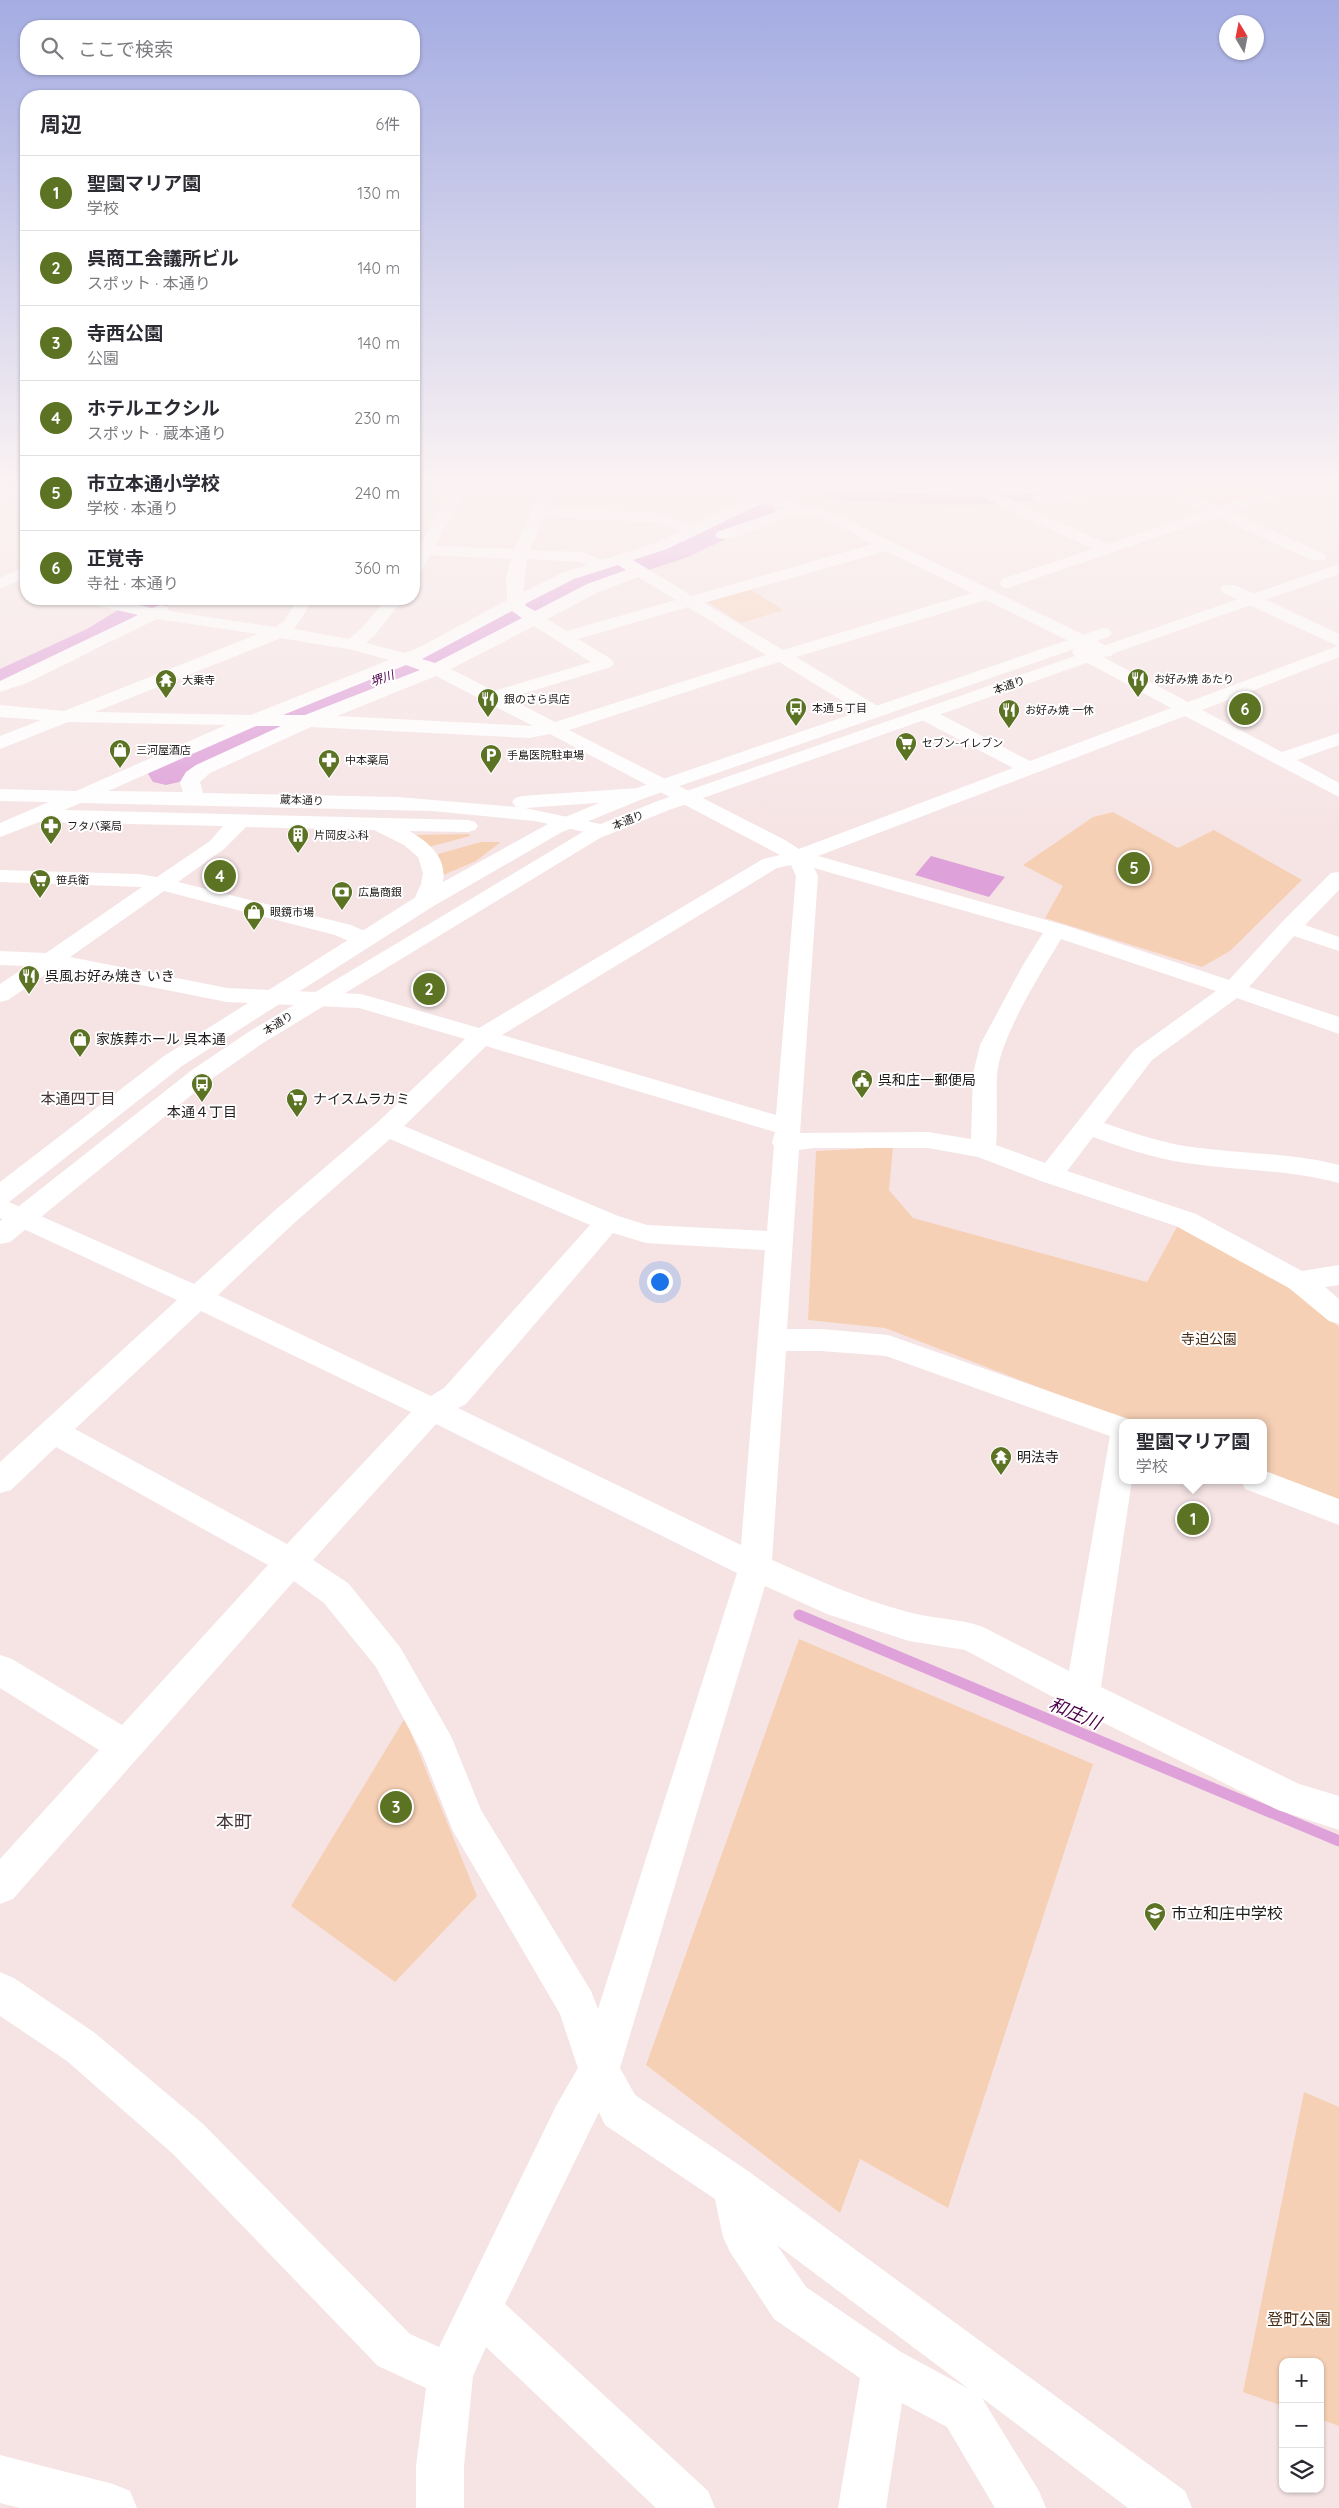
<!DOCTYPE html>
<html lang="ja">
<meta charset="utf-8">
<style>
:root{--surface:#fff;--page:#f7f7f7;--text:#2b2b33;--muted:#7c7c81;--line:#e1e1e2;--accent:#5c7324}
body{margin:0;font-family:Quicksand,"Noto Sans JP",sans-serif;background:var(--page);color:var(--text)}
.controls{position:absolute;right:15px;bottom:15px;display:grid;overflow:hidden;border-radius:10px;box-shadow:0 1px 4px #0004}
.controls button{width:45px;height:45px;display:grid;place-items:center;padding:0;border:0;border-bottom:1px solid var(--line);background:var(--surface);color:var(--text);font:25px sans-serif}
.compass{position:absolute;left:1219px;top:15px;width:45px;height:45px;border-radius:50%;background:var(--surface);box-shadow:0 1px 4px #0004;rotate:350deg}
.you{position:absolute;left:659px;top:1281px;width:18px;height:18px;margin:-12px;border:4px solid #fff;border-radius:50%;background:#1a73e8;box-shadow:0 0 0 8px #1a73e833}
.badge{display:grid;place-items:center;width:32px;height:32px;border-radius:50%;background:var(--accent);color:#fff;font-size:16px;font-weight:700}
.pin{position:absolute;translate:-50% -50%;border:2px solid #fff;box-shadow:0 1px 5px #0006}
.popup{position:absolute;left:1119px;top:1419px;width:148px;height:65px;box-sizing:border-box;display:grid;place-content:center;border-radius:10px;background:var(--surface);filter:drop-shadow(0 1px 4px #0005);font-size:16px;white-space:nowrap;color:var(--muted)}
.popup b{font-size:19px;color:var(--text)}
.popup::after{content:'';position:absolute;left:50%;top:100%;margin-left:-10px;border:10px solid transparent;border-top-color:var(--surface)}
.list{margin:0;padding:0;list-style:none}
h2{display:flex;justify-content:space-between;align-items:center;height:65px;margin:0;padding:0 20px;font-size:21px}
h2 small{font-size:16px;font-weight:400;color:var(--muted)}
.list li{display:grid;grid-template-columns:32px 1fr auto;gap:15px;align-items:center;box-sizing:border-box;height:75px;padding:0 20px;border-top:1px solid var(--line)}
.list b{display:block;font-size:19px;white-space:nowrap}
.list p{margin:0;font-size:16px;white-space:nowrap;color:var(--muted)}
.list em{font-size:16px;font-style:normal;color:var(--muted)}
.icon{flex:none;width:28px;height:28px;fill:none;stroke:currentColor;stroke-width:2;stroke-linecap:round;stroke-linejoin:round}
.map{position:relative;flex:none;width:1339px;height:2508px;overflow:hidden}
.search{position:absolute;background:var(--surface);box-shadow:0 1px 4px #0004;left:20px;top:20px;width:400px;height:55px;display:flex;align-items:center;gap:12px;box-sizing:border-box;padding:0 18px;border-radius:20px;color:var(--muted);font-size:19px}
.panel{position:absolute;background:var(--surface);box-shadow:0 1px 4px #0004;left:20px;top:90px;width:400px;height:515px;border-radius:20px}
.map>svg:first-child{display:block}
</style>
<div class="map">
<svg width="1339" height="2508" viewBox="0 0 1339 2508">
<rect width="100%" height="100%" fill="#f6e4e5"/>
<g fill="#f6d0b5">
<polygon points="1167,484 1250,484 1269,491 1220,508"/>
<polygon points="748,588 783,610 741,623 704,600"/>
<polygon points="1113,812 1178,848 1214,830 1302,880 1230,951 1202,967 1045,918 1063,886 1023,865 1093,817"/>
<polygon points="469,834 470,836 429,847 412,835"/>
<polygon points="481,842 501,842 476,861 441,876 438,854"/>
<polygon points="893,1147 889,1190 913,1218 1147,1282 1178,1225 1294,1289 1339,1327 1339,1502 1263,1473 1263,1423 1132,1423 885,1328 808,1320 816,1151"/>
<polygon points="799,1639 1093,1764 948,2208 860,2159 840,2213 646,2065"/>
<polygon points="405,1718 477,1896 395,1982 291,1906"/>
<polygon points="1304,2092 1339,2107 1339,2426 1320,2419 1320,2362 1283,2362 1283,2406 1243,2392"/>
</g>
<polygon fill="#dea1d9" points="931,856 1005,877 989,897 915,875"/>
<g fill="none" stroke-linecap="round" stroke-linejoin="round">
<polyline stroke="#dea1d9" stroke-width="11" points="799,1615 1339,1841"/>
<g fill="#dea1d9" fill-rule="evenodd">
<path d="M 837,484 L 966,489 L 1046,484 L 1106,484 L 1102,490 C 1015,511 926,505 838,500 L 828,498 L 824,492 L 828,486 Z"/>
<polygon points="762,503 772,505 776,511 772,517 688,557 588,590 544,610 421,675 358,698 179,782 166,785 153,782 148,774 153,766 334,684 397,661 522,596 566,578 668,545 752,505"/>
<polygon points="136,599 172,599 168,605 109,643 12,688 0,691 0,669 87,629"/>
</g>
<g fill="#fff" fill-rule="evenodd">
<polygon points="20,484 26,484 26,492 0,503 0,493"/>
<path d="M 455,484 L 469,484 L 435,546 L 514,549 L 545,484 L 559,484 L 548,508 L 653,512 L 693,525 L 747,499 L 692,487 L 690,484 L 718,484 L 758,493 L 773,484 L 883,484 L 978,487 L 1068,484 C 1060,495 1015,494 1000,495 L 1108,544 L 1205,511 L 1153,487 L 1151,484 L 1170,484 L 1219,506 L 1284,484 L 1306,484 L 1304,487 L 1232,512 L 1324,554 L 1326,557 L 1324,560 L 1312,560 L 1217,517 L 1008,588 L 1002,587 L 1000,583 L 1002,579 L 1093,549 L 980,496 L 840,491 L 779,493 L 774,496 L 839,516 L 1111,648 L 1114,652 L 1111,656 L 1103,657 L 1188,702 L 1338,646 L 1223,593 L 1221,589 L 1223,585 L 1235,585 L 1339,634 L 1339,657 L 1202,710 L 1282,752 L 1339,733 L 1339,745 L 1297,760 L 1339,783 L 1339,797 L 1185,716 L 818,856 L 1064,925 L 1229,980 L 1282,922 L 1331,873 L 1339,872 L 1339,890 L 1305,925 L 1339,937 L 1339,951 L 1294,936 L 1249,987 L 1339,1017 L 1339,1034 L 1237,998 L 1152,1060 L 1104,1123 C 1130,1132 1157,1141 1184,1146 C 1236,1154 1288,1152 1339,1165 L 1339,1183 C 1288,1169 1237,1171 1186,1163 C 1154,1158 1123,1148 1093,1137 L 1067,1171 L 1196,1214 L 1302,1271 L 1339,1265 L 1339,1285 L 1325,1287 L 1339,1299 L 1339,1324 L 1329,1321 L 1289,1288 L 1176,1226 L 1041,1181 L 978,1157 L 928,1148 L 814,1148 L 799,1150 L 787,1329 L 822,1329 L 888,1335 L 1134,1421 L 1135,1423 L 1123,1423 L 1123,1480 L 1132,1480 L 1101,1687 L 1299,1784 L 1339,1796 L 1339,1830 L 1278,1810 L 1070,1706 L 965,1650 L 909,1641 L 827,1614 L 765,1586 L 620,2068 L 635,2095 L 748,2171 L 1185,2491 L 1192,2508 L 1128,2508 L 982,2398 L 1039,2491 L 1046,2508 L 995,2508 L 947,2427 L 902,2403 L 886,2508 L 838,2508 L 860,2378 L 774,2319 L 730,2252 L 723,2237 L 715,2199 L 605,2125 L 599,2112 L 505,2304 L 708,2491 L 715,2508 L 656,2508 L 486,2347 L 473,2376 L 464,2466 L 464,2508 L 416,2508 L 416,2466 L 426,2388 L 378,2366 L 173,2154 L 67,2061 L 0,2016 L 0,1972 L 14,1978 L 95,2033 L 203,2124 L 410,2334 L 439,2347 L 556,2106 L 578,2068 L 560,2014 L 453,1831 L 422,1753 L 376,1667 L 324,1603 L 294,1581 L 13,1899 L 0,1904 L 0,1859 L 99,1750 L 0,1688 L 0,1655 L 12,1659 L 122,1725 L 268,1565 L 56,1447 L 11,1490 L 0,1493 L 0,1462 L 177,1300 L 0,1218 L 0,1198 L 194,1284 L 273,1212 L 378,1122 L 465,1039 L 359,1008 L 227,1002 L 55,968 L 8,1000 L 0,1002 L 0,984 L 27,966 L 0,965 L 0,951 L 46,953 L 142,887 L 0,882 L 0,870 L 139,874 L 157,877 L 210,841 L 223,826 L 39,822 L 0,837 L 0,823 L 49,802 L 0,801 L 0,789 L 76,791 L 226,725 L 68,722 L 0,749 L 0,736 L 41,720 L 0,717 L 0,705 L 64,711 L 258,634 L 157,619 L 27,683 L 0,692 L 0,681 L 138,615 L 87,603 L 85,599 L 112,599 L 152,608 L 161,605 L 167,606 L 169,611 L 275,627 L 284,621 L 298,599 L 314,599 L 294,629 L 349,639 L 363,627 L 386,599 L 403,599 L 375,635 L 366,643 L 405,653 L 418,648 L 507,600 L 506,578 L 511,559 L 430,555 L 420,573 L 414,575 L 414,545 L 420,545 ZM 763,503 L 787,508 L 717,532 L 715,535 L 717,538 C 739,544 779,513 806,515 C 826,516 855,535 873,544 L 692,596 L 633,560 L 667,549 ZM 544,517 L 651,522 L 680,531 L 655,543 L 602,560 L 583,552 L 530,550 ZM 886,551 L 972,593 L 783,650 L 704,603 ZM 527,559 L 580,562 L 587,565 L 562,573 L 523,592 ZM 618,565 L 626,570 L 587,584 L 535,611 L 526,606 L 525,604 L 574,579 ZM 638,577 L 676,600 L 567,631 L 547,619 L 599,592 ZM 986,600 L 1081,647 L 1075,648 L 1072,652 L 1075,656 L 1171,708 L 1030,761 L 932,710 L 918,710 L 916,714 L 918,718 L 1013,768 L 799,849 L 785,840 L 569,730 L 779,662 L 867,716 L 881,716 L 883,712 L 881,708 L 796,657 ZM 688,607 L 766,655 L 555,722 L 509,698 L 611,667 L 614,663 L 611,659 L 578,639 ZM 512,611 L 522,618 L 435,663 L 422,659 ZM 534,626 L 591,662 L 494,691 L 451,669 ZM 281,638 L 353,650 L 389,660 L 251,715 L 95,712 ZM 406,665 L 420,670 L 305,715 L 283,715 ZM 436,676 L 533,726 L 337,716 ZM 256,726 L 281,726 L 196,765 L 186,772 L 180,782 L 183,792 L 108,791 ZM 311,727 L 529,738 L 550,734 L 780,855 L 763,859 L 479,1028 L 361,994 L 227,988 L 70,957 L 164,891 L 335,935 C 347,940 358,947 371,944 L 374,939 L 371,934 L 351,925 L 178,882 L 224,849 L 246,827 L 374,830 L 404,845 L 418,857 L 423,873 L 421,884 L 413,902 L 416,907 L 424,909 L 432,907 C 455,873 442,849 409,831 L 468,832 L 475,830 L 478,826 L 475,822 L 468,820 L 64,810 L 81,803 L 432,811 L 535,821 L 603,836 L 610,834 L 613,830 L 610,826 L 525,808 L 638,800 L 645,798 L 648,794 L 645,790 L 638,788 L 522,796 L 515,798 L 512,802 L 516,807 L 398,797 L 203,793 L 200,782 L 210,773 ZM 791,865 L 796,876 L 776,1115 L 502,1035 L 777,868 ZM 814,868 L 1043,933 L 1023,965 L 980,1045 L 973,1074 L 971,1139 L 928,1132 L 800,1133 L 818,876 ZM 1061,939 L 1216,991 L 1134,1050 L 1045,1163 L 996,1145 C 998,1121 996,1098 997,1075 C 999,1039 1042,971 1061,939 ZM 486,1046 L 775,1132 L 772,1143 L 774,1146 L 767,1231 L 647,1225 L 618,1216 L 404,1126 ZM 390,1139 L 590,1225 L 444,1388 L 431,1396 L 218,1295 L 293,1224 ZM 613,1233 L 646,1243 L 765,1250 L 741,1545 L 458,1408 L 466,1404 ZM 201,1311 L 411,1412 L 287,1544 L 75,1429 ZM 786,1351 L 822,1351 L 886,1356 L 1110,1436 L 1069,1671 L 983,1627 C 959,1618 932,1619 908,1612 C 861,1600 816,1579 772,1560 ZM 436,1424 L 737,1573 L 598,2009 L 591,1991 L 481,1810 L 451,1736 L 400,1647 L 348,1583 L 313,1560 ZM 777,2245 L 969,2389 L 901,2352 L 806,2287 Z"/>
<path d="M 1104,484 L 1128,484 L 1126,487 C 1111,491 1040,511 1031,498 C 1035,492 1092,487 1104,484 Z"/>
<polygon points="26,566 26,577 0,589 0,578"/>
<polygon points="1263,1470 1339,1499 1339,1525 1245,1489 1241,1480 1263,1480"/>
<polygon points="0,2455 113,2484 130,2491 137,2508 20,2508 0,2503"/>
</g>
<g fill="#fff" fill-rule="evenodd">
<polygon points="1339,564 1339,574 669,810 600,838 263,1043 210,1080 10,1242 0,1244 0,1221 192,1070 247,1033 586,830 655,802"/>
<polygon points="1103,628 1109,629 1112,633 1109,637 645,798 562,832 432,907 182,1066 9,1202 0,1205 0,1182 164,1056 416,897 548,824 631,790"/>
</g>
</g>
<linearGradient id="sky" x2="0" y2="1"><stop stop-color="#a4ace2"/><stop offset="0.58" stop-color="#fbf3f3"/><stop offset="1" stop-color="#fbf3f3" stop-opacity="0"/></linearGradient>
<rect width="1339" height="835" fill="url(#sky)"/>
<defs>
<g id="restaurant-pin" transform="scale(1.125)"><path d="M0 17L-7.5 6A9.5 9.5 0 1 1 7.5 6Z" fill="#5c7324" stroke="#fff"/><path d="M-5-6h1v4h1v-4h1v4h1v-4h1v5L-1.5 .5V6h-2V.5L-5-1ZM5-6V6H3V1.5H1.5Q1.5-4 5-6Z" fill="#fff"/></g>
<g id="temple-pin" transform="scale(1.125)"><path d="M0 17L-7.5 6A9.5 9.5 0 1 1 7.5 6Z" fill="#5c7324" stroke="#fff"/><path d="M0-6L5-2H3V0L6.5 2.5H4V6H1.5V3h-3V6H-4V2.5H-6.5L-3 0V-2H-5Z" fill="#fff"/></g>
<g id="bus-pin" transform="scale(1.125)"><path d="M0 17L-7.5 6A9.5 9.5 0 1 1 7.5 6Z" fill="#5c7324" stroke="#fff"/><path d="M-5-6H5V4H4V6H2V4H-2V6H-4V4H-5ZM-3.5-4V0h7V-4ZM-3.5 1.2v1.5H-2V1.2ZM2 1.2v1.5H3.5V1.2Z" fill="#fff"/></g>
<g id="supermarket-pin" transform="scale(1.125)"><path d="M0 17L-7.5 6A9.5 9.5 0 1 1 7.5 6Z" fill="#5c7324" stroke="#fff"/><path d="M-6-5.5h2.5l.6 2H6L4.5 2H-2.5L-4.4-4H-6ZM-1.5 3.2a1.3 1.3 0 1 0 .1 0ZM3 3.2a1.3 1.3 0 1 0 .1 0Z" fill="#fff"/></g>
<g id="shop-pin" transform="scale(1.125)"><path d="M0 17L-7.5 6A9.5 9.5 0 1 1 7.5 6Z" fill="#5c7324" stroke="#fff"/><path d="M-5-2.5h2.3a2.7 3.5 0 0 1 5.4 0H5L5.5 6h-11ZM-1.5-2.5h3a1.5 2.3 0 0 0-3 0Z" fill="#fff"/></g>
<g id="parking-pin" transform="scale(1.125)"><path d="M0 17L-7.5 6A9.5 9.5 0 1 1 7.5 6Z" fill="#5c7324" stroke="#fff"/><path d="M-3.5-5.5H1a3.5 3.5 0 0 1 0 7H-1V5.5H-3.5ZM-1-3.4V-.6H.8a1.4 1.4 0 0 0 0-2.8Z" fill="#fff"/></g>
<g id="pharmacy-pin" transform="scale(1.125)"><path d="M0 17L-7.5 6A9.5 9.5 0 1 1 7.5 6Z" fill="#5c7324" stroke="#fff"/><path d="M-2-6h4v4h4v4h-4v4h-4v-4h-4v-4h4Z" fill="#fff"/></g>
<g id="building-pin" transform="scale(1.125)"><path d="M0 17L-7.5 6A9.5 9.5 0 1 1 7.5 6Z" fill="#5c7324" stroke="#fff"/><path d="M-4-6H4V6H1V3H-1V6H-4ZM-2.5-4.3h1.7v1.8h-1.7ZM.8-4.3h1.7v1.8H.8ZM-2.5-1h1.7V.8h-1.7ZM.8-1h1.7V.8H.8Z" fill="#fff"/></g>
<g id="bank-pin" transform="scale(1.125)"><path d="M0 17L-7.5 6A9.5 9.5 0 1 1 7.5 6Z" fill="#5c7324" stroke="#fff"/><path d="M-6-4H6V4H-6ZM0-2.3a2.3 2.3 0 1 0 0 4.6a2.3 2.3 0 1 0 0-4.6Z" fill="#fff"/></g>
<g id="civic-pin" transform="scale(1.125)"><path d="M0 17L-7.5 6A9.5 9.5 0 1 1 7.5 6Z" fill="#5c7324" stroke="#fff"/><path d="M-.6-6.5H3V-4.5H.6V-3L4-1V1h2V6H-6V1h2V-1L-.6-3ZM-1.2 2.5V6h2.4V2.5Z" fill="#fff"/></g>
<g id="school-pin" transform="scale(1.125)"><path d="M0 17L-7.5 6A9.5 9.5 0 1 1 7.5 6Z" fill="#5c7324" stroke="#fff"/><path d="M0-5L7-2L0 1L-7-2ZM-4 1L0 2.5L4 1V4Q0 6-4 4Z" fill="#fff"/></g>
</defs>
<g fill-rule="evenodd">
<use href="#restaurant-pin" x="1138" y="679"/>
<use href="#temple-pin" x="166" y="680"/>
<use href="#restaurant-pin" x="488" y="699"/>
<use href="#bus-pin" x="796" y="708"/>
<use href="#restaurant-pin" x="1009" y="710"/>
<use href="#supermarket-pin" x="906" y="743"/>
<use href="#shop-pin" x="120" y="750"/>
<use href="#parking-pin" x="491" y="755"/>
<use href="#pharmacy-pin" x="329" y="760"/>
<use href="#pharmacy-pin" x="51" y="826"/>
<use href="#building-pin" x="298" y="835"/>
<use href="#supermarket-pin" x="40" y="880"/>
<use href="#bank-pin" x="342" y="892"/>
<use href="#shop-pin" x="254" y="912"/>
<use href="#restaurant-pin" x="29" y="976"/>
<use href="#shop-pin" x="80" y="1039"/>
<use href="#civic-pin" x="862" y="1080"/>
<use href="#bus-pin" x="202" y="1084"/>
<use href="#supermarket-pin" x="297" y="1099"/>
<use href="#temple-pin" x="1001" y="1457"/>
<use href="#school-pin" x="1155" y="1913"/>
</g>
<g text-anchor="middle" dominant-baseline="central" stroke-width="4" stroke-linejoin="round" paint-order="stroke">
<g font-size="11" fill="#211b1b" stroke="#fff" text-anchor="start">
<text x="1154" y="679">お好み焼 あたり</text>
<text x="182" y="680">大乗寺</text>
<text x="504" y="699">銀のさら呉店</text>
<text x="812" y="708">本通５丁目</text>
<text x="1025" y="710">お好み焼 一休</text>
<text x="922" y="743">セブン-イレブン</text>
<text x="136" y="750">三河屋酒店</text>
<text x="507" y="755">手島医院駐車場</text>
<text x="345" y="760">中本薬局</text>
<text x="67" y="826">フタバ薬局</text>
<text x="314" y="835">片岡皮ふ科</text>
<text x="56" y="880">笹兵衛</text>
<text x="358" y="892">広島商銀</text>
<text x="270" y="912">眼鏡市場</text>
</g>
<g font-size="11" fill="#211b1b" stroke="#fff">
<text transform="translate(1009 685) rotate(-19)">本通り</text>
<text transform="translate(302 800) rotate(2)">蔵本通り</text>
<text transform="translate(628 820) rotate(-22)">本通り</text>
<text transform="translate(278 1023) rotate(-32)">本通り</text>
</g>
<g font-size="12" font-style="italic" fill="#4b0049" stroke="#fff">
<text transform="translate(382 678) rotate(-20)">堺川</text>
</g>
<g font-size="14" fill="#211b1b" stroke="#fff" text-anchor="start">
<text x="45" y="976">呉風お好み焼き いき</text>
<text x="96" y="1039">家族葬ホール 呉本通</text>
<text x="878" y="1080">呉和庄一郵便局</text>
<text x="313" y="1099">ナイスムラカミ</text>
<text x="202" y="1112" text-anchor="middle">本通４丁目</text>
<text x="1017" y="1457">明法寺</text>
</g>
<g font-size="14" fill="#452a14" stroke="#fff">
<text x="1209" y="1339">寺迫公園</text>
</g>
<g font-size="15" fill="#433536" stroke="#fff">
<text x="78" y="1098">本通四丁目</text>
</g>
<g font-size="16" fill="#211b1b" stroke="#fff" text-anchor="start">
<text x="1171" y="1913">市立和庄中学校</text>
</g>
<g font-size="16" fill="#452a14" stroke="#fff">
<text x="1299" y="2319">登町公園</text>
</g>
<g font-size="18" font-style="italic" fill="#4b0049" stroke="#fff">
<text transform="translate(1075 1713) rotate(23)">和庄川</text>
</g>
<g font-size="18" fill="#433536" stroke="#fff">
<text x="234" y="1821">本町</text>
</g>
</g>
</svg>
<div class="controls">
<button>+</button>
<button>−</button>
<button><svg class="icon" aria-label="layers" viewBox="0 0 24 24"><path d="M12 4l9 5-9 5-9-5zM3 14l9 5 9-5"/></svg></button>
</div>
<svg class="compass" viewBox="-18 -18 36 36"><path d="M0-13l5 13h-10z" fill="#e53935"/><path d="M0 13l5-13h-10z" fill="#7c7c81"/></svg>
<div class="you"></div>
<div class="pin badge" style="left:1193px;top:1519px">1</div>
<div class="popup"><b>聖園マリア園</b>学校</div>
<div class="pin badge" style="left:429px;top:989px">2</div>
<div class="pin badge" style="left:396px;top:1807px">3</div>
<div class="pin badge" style="left:220px;top:876px">4</div>
<div class="pin badge" style="left:1134px;top:868px">5</div>
<div class="pin badge" style="left:1245px;top:709px">6</div>
<div class="search"><svg class="icon" aria-label="search" viewBox="0 0 24 24"><circle cx="10" cy="10" r="6"/><path d="M15 15l6 6"/></svg>ここで検索</div>
<section class="panel">
<h2>周辺<small>6件</small></h2>
<ul class="list">
<li><span class="badge">1</span><div><b>聖園マリア園</b><p>学校</p></div><em>130 m</em></li>
<li><span class="badge">2</span><div><b>呉商工会議所ビル</b><p>スポット · 本通り</p></div><em>140 m</em></li>
<li><span class="badge">3</span><div><b>寺西公園</b><p>公園</p></div><em>140 m</em></li>
<li><span class="badge">4</span><div><b>ホテルエクシル</b><p>スポット · 蔵本通り</p></div><em>230 m</em></li>
<li><span class="badge">5</span><div><b>市立本通小学校</b><p>学校 · 本通り</p></div><em>240 m</em></li>
<li><span class="badge">6</span><div><b>正覚寺</b><p>寺社 · 本通り</p></div><em>360 m</em></li>
</ul>
</section>
</div>
